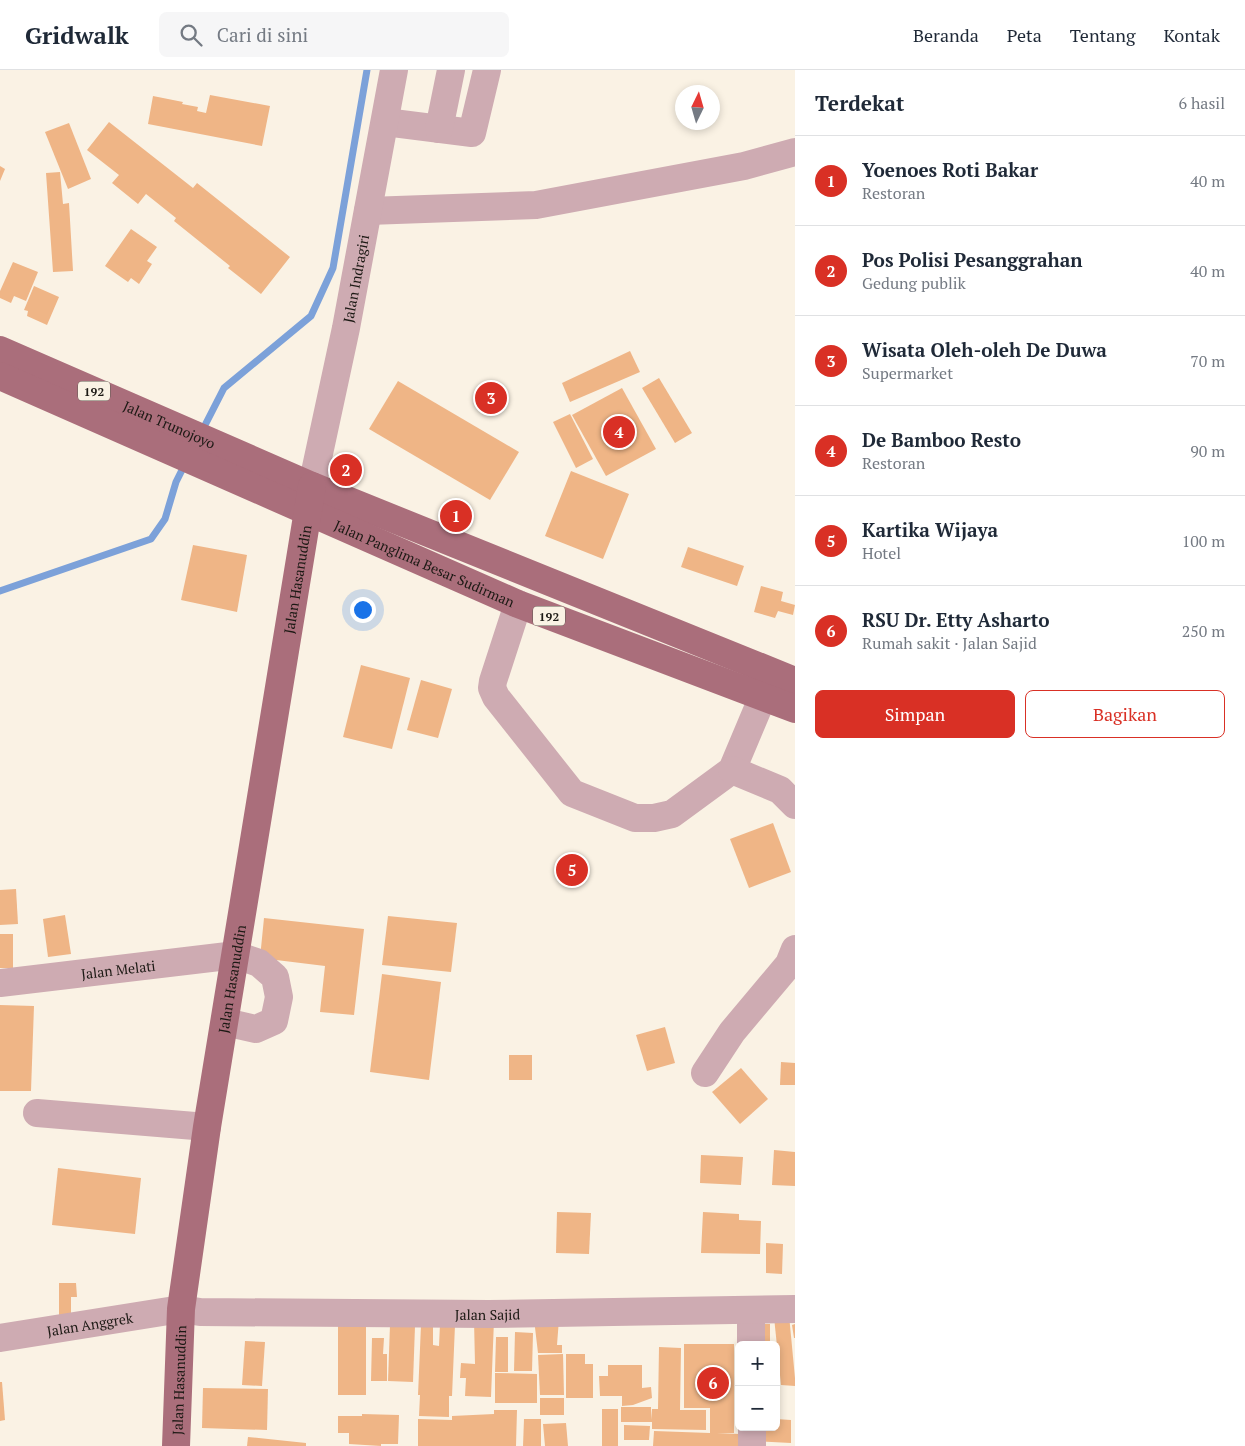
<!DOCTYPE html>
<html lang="id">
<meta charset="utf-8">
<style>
:root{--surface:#fff;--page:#f6f6f7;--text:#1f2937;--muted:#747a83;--line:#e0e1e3;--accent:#d93025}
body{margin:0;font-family:"PT Serif",serif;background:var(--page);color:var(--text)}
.controls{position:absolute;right:15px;bottom:15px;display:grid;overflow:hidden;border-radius:8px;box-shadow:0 2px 8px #0003}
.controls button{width:45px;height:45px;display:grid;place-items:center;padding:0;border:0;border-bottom:1px solid var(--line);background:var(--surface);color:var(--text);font:25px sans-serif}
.compass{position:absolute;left:675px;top:15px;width:45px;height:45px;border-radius:50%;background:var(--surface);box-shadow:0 2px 8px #0003;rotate:5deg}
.you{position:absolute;left:362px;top:539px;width:18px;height:18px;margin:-12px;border:4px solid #fff;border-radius:50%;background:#1a73e8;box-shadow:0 0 0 8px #1a73e833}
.badge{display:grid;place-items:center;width:32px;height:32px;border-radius:50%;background:var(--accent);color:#fff;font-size:16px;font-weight:700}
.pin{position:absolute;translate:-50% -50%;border:2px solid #fff;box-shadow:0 1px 5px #0006}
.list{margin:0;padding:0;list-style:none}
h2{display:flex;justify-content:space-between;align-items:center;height:65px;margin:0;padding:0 20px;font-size:21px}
h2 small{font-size:16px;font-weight:400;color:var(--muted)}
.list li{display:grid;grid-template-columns:32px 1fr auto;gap:15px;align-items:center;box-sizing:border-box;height:90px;padding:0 20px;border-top:1px solid var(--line)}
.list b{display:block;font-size:19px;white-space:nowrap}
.list p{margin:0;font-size:16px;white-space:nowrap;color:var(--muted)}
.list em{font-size:16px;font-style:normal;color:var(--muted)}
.actions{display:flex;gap:10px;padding:15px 20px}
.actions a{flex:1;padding:11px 0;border:1px solid var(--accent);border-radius:8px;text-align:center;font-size:18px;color:var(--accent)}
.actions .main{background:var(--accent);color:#fff}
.icon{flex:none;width:28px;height:28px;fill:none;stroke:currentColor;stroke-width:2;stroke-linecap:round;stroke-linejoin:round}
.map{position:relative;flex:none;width:795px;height:1376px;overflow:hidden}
header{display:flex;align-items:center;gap:30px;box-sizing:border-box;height:70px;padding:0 25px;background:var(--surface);border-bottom:1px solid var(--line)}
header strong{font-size:24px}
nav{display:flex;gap:28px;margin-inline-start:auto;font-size:18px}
.search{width:350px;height:45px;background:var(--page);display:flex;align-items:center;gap:12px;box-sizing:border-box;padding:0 18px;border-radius:8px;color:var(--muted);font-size:19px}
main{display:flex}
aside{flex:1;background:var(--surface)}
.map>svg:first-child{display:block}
</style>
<header>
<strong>Gridwalk</strong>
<div class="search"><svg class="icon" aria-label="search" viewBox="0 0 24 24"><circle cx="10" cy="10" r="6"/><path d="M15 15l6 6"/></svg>Cari di sini</div>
<nav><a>Beranda</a><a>Peta</a><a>Tentang</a><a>Kontak</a></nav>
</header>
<main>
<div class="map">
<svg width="795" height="1376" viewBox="0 0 795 1376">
<rect width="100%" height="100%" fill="#faf2e4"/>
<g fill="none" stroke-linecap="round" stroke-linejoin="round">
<g stroke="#7ca1d9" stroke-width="7">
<polyline points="201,363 224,318 311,246 333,198 367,0"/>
<polyline points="0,521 151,469 165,449 176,412 185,394"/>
</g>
</g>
<g fill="#efb586">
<polygon points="210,25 270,36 262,76 148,54 153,26 183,32 182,34 198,37 197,41 206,43"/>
<polygon points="109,52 193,118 197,113 290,187 261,224 228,198 230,196 174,151 176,148 146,124 138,134 112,113 119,105 87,80"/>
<polygon points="69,53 91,109 68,119 45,62"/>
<polygon points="0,96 5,99 0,111"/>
<polygon points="60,102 63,134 69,133 73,201 53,202 46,103"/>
<polygon points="131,159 157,177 147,191 152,194 139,214 131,208 128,212 105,196"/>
<polygon points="13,192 38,202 26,231 14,226 11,233 0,228 0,221"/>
<polygon points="34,216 59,227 47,255 27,246 28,241 24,240"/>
<polygon points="630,281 640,302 570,332 562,313"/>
<polygon points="659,308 692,363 675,373 642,318"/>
<polygon points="398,311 519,382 490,430 369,359"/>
<polygon points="622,318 656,379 606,406 572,345"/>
<polygon points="570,344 593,389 576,398 553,352"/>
<polygon points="571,401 629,424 603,489 545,466"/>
<polygon points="193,475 247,485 237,542 181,530"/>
<polygon points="688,477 744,496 737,516 681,497"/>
<polygon points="761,516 783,522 781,531 795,535 793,545 778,541 775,548 754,542"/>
<polygon points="361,595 410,608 392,679 343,667"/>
<polygon points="421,610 452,619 438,668 407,660"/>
<polygon points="773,753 791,802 749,818 730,769"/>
<polygon points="16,819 18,854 0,855 0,820"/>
<polygon points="65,845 71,884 48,887 43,849"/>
<polygon points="388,846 457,853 451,902 382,895"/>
<polygon points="264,848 364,859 354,945 320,942 325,896 260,888"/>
<rect x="0" y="864" width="13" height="34"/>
<polygon points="382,904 441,912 429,1010 370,1002"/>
<polygon points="0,935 34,936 31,1021 0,1021"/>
<polygon points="665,957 675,993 647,1001 636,965"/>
<rect x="509" y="985" width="23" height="25"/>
<polygon points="781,992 795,993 795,1015 780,1015"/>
<polygon points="741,998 768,1029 740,1054 712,1022"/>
<polygon points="774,1080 795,1082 795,1116 772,1115"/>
<polygon points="701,1085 743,1087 741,1115 700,1113"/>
<polygon points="58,1098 141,1108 135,1164 52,1155"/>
<polygon points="557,1142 591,1143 589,1184 556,1183"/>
<polygon points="703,1142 739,1144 739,1150 761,1151 760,1184 701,1183"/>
<polygon points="766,1173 783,1174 782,1204 766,1203"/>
<polygon points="59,1213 76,1213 77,1227 71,1227 71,1250 59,1250"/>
<polygon points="789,1245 795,1308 795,1316 781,1315 774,1247"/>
<polygon points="534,1249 559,1249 557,1275 562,1275 562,1283 538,1283"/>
<polygon points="474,1250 494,1250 491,1327 465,1326 466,1308 460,1308 461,1293 475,1294"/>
<rect x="338" y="1253" width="28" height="72"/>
<polygon points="440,1254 455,1255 452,1326 449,1326 449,1347 419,1346 420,1325 418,1325 421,1255 433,1255 433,1275 439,1276"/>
<rect x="752" y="1254" width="18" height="21"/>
<polygon points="795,1254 795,1268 794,1268 792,1255"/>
<polygon points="390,1255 415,1256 413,1312 388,1311"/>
<polygon points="515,1262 533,1263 532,1301 514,1301"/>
<polygon points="496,1267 508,1267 508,1302 495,1302"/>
<polygon points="372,1268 384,1268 383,1284 387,1284 387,1311 371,1311"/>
<polygon points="245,1271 265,1272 262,1316 242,1315"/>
<polygon points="684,1274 734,1274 734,1363 717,1363 739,1364 738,1376 653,1376 654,1361 710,1363 710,1338 684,1338"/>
<polygon points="659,1277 681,1278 680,1340 706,1340 706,1360 652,1359 652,1352 621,1352 621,1337 651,1337 651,1350 652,1339 658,1339"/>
<polygon points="563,1284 564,1325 540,1325 538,1285"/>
<polygon points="566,1284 585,1284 585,1294 593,1294 593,1328 566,1328"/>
<polygon points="608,1295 642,1295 642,1318 651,1317 652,1328 633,1335 622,1336 622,1326 600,1326 599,1306 608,1306"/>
<polygon points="495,1303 537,1304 537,1333 495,1333"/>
<polygon points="0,1312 2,1312 5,1350 0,1351"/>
<polygon points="203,1318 268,1319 267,1360 202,1358"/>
<rect x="540" y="1328" width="24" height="17"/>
<rect x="602" y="1339" width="16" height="37"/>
<polygon points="494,1340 517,1340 516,1376 418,1376 418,1349 452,1350 452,1346 494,1344"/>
<polygon points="362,1344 399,1345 398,1374 381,1374 381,1376 349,1374 349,1363 338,1363 338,1346 362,1346"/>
<polygon points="524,1349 541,1349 541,1376 523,1376"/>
<polygon points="776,1349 791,1350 791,1373 752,1371 753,1357 776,1357"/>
<polygon points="566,1353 568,1376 545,1376 543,1354"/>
<polygon points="624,1355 650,1356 649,1370 624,1370"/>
<polygon points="248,1367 306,1373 306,1376 247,1376"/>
</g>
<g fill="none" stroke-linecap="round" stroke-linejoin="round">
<g stroke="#ceabb2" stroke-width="28">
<polyline points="385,52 472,63 487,0"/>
<polyline points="439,59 451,0"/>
<polyline points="368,141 536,135 744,96 795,82"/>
<path id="s1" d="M 312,416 L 346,258 L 394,0"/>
<polyline points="518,534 493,611 492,618 496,627 572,723 635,748 654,748 672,744 732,700 772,605"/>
<polyline points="732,700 780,720 795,735"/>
<path id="s2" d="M 0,913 L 236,885 L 259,893 L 275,907 L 279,927 L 274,951 L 256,959 L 225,952"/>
<polyline points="705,1003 732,962 789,894 795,879"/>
<polyline points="37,1043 207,1057"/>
<polyline points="751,1241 751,1275"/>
<path id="s3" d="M 0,1268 L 181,1239 L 200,1242 L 489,1244 L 795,1239"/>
<polyline points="752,1357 752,1376"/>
</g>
<g stroke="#aa6e7b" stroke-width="28">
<path id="s4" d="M 0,280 L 312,416 L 795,611"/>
<path id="s5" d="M 0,306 L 518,534 L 795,639"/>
<path id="s6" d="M 176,1376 L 181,1239 L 207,1057 L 312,416"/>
</g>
</g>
<g text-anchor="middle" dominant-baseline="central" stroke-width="4" stroke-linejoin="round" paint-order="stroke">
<g fill="#faf2e4" stroke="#5f5a52" stroke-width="1">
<rect x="78" y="311.5" width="32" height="19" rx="4"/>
<rect x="533" y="536.5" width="32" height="19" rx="4"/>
</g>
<g font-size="12" font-weight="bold" fill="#1c1914">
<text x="94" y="321">192</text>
<text x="549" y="546">192</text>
</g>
<g font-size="14" fill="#1c1914" stroke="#faf2e4">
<text stroke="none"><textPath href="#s1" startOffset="212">Jalan Indragiri</textPath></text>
<text stroke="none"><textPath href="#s4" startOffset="185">Jalan Trunojoyo</textPath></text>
<text stroke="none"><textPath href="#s5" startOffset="464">Jalan Panglima Besar Sudirman</textPath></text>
<text stroke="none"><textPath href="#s6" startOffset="876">Jalan Hasanuddin</textPath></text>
<text stroke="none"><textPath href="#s2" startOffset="119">Jalan Melati</textPath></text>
<text stroke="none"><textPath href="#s6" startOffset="471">Jalan Hasanuddin</textPath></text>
<text stroke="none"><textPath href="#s3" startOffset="490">Jalan Sajid</textPath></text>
<text stroke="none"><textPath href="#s3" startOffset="91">Jalan Anggrek</textPath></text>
<text stroke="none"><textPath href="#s6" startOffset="66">Jalan Hasanuddin</textPath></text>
</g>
</g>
</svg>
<div class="controls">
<button>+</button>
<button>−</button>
</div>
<svg class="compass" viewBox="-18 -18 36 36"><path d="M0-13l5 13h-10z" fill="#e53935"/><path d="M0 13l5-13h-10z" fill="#747a83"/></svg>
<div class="you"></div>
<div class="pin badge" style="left:456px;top:446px">1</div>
<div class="pin badge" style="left:346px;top:400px">2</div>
<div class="pin badge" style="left:491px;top:328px">3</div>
<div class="pin badge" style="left:619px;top:362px">4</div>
<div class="pin badge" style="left:572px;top:800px">5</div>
<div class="pin badge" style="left:713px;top:1313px">6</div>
</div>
<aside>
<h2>Terdekat<small>6 hasil</small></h2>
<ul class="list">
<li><span class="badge">1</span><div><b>Yoenoes Roti Bakar</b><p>Restoran</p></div><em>40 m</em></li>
<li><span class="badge">2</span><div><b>Pos Polisi Pesanggrahan</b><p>Gedung publik</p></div><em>40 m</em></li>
<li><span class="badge">3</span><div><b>Wisata Oleh-oleh De Duwa</b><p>Supermarket</p></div><em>70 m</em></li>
<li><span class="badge">4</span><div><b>De Bamboo Resto</b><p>Restoran</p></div><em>90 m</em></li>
<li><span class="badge">5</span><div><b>Kartika Wijaya</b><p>Hotel</p></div><em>100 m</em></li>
<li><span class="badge">6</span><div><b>RSU Dr. Etty Asharto</b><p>Rumah sakit · Jalan Sajid</p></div><em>250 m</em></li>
</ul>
<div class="actions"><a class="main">Simpan</a><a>Bagikan</a></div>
</aside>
</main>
